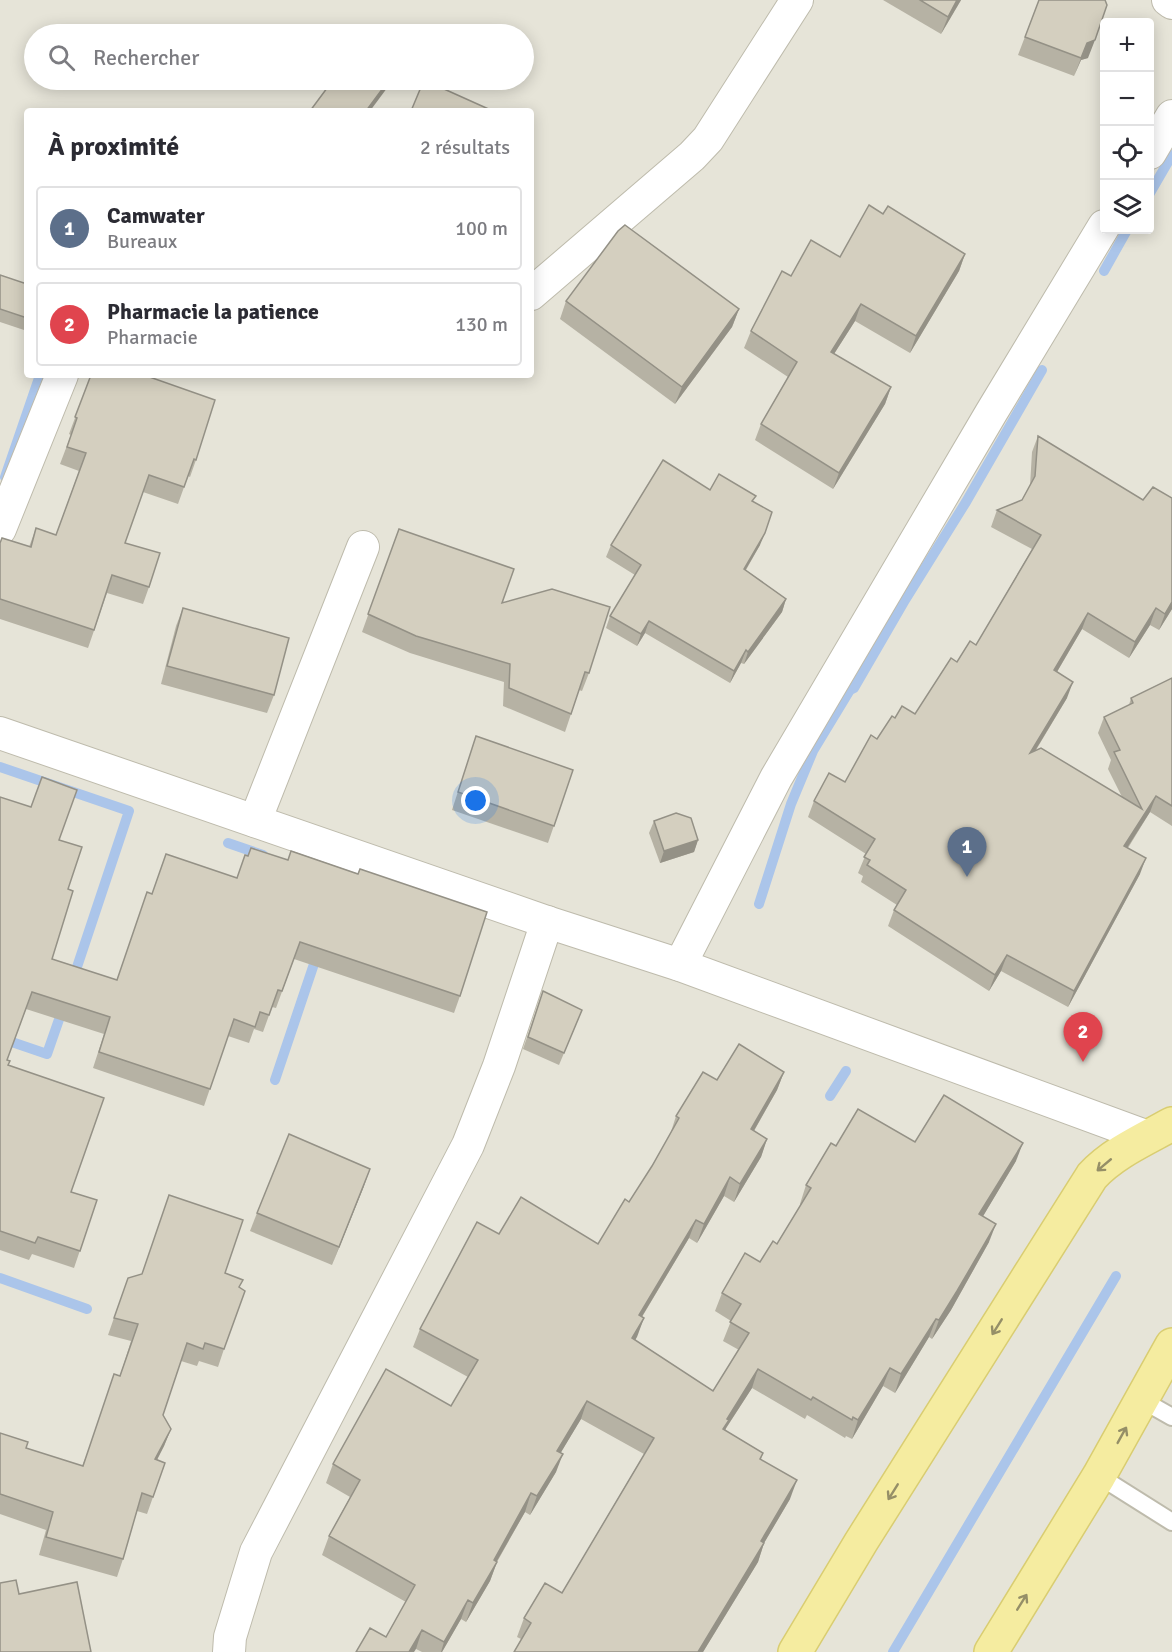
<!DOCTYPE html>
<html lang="fr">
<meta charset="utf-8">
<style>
:root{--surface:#fff;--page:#f7f7f7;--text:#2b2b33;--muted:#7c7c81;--line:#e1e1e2;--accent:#e76a2c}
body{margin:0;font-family:Signika,sans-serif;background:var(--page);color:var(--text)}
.controls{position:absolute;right:18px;top:18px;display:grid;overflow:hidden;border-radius:6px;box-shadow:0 3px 15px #0003}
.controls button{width:54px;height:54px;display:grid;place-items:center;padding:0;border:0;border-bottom:2px solid var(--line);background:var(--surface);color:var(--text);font:30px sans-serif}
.you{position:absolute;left:476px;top:801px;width:21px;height:21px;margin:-15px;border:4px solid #fff;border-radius:50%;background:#1a73e8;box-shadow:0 0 0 9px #1a73e833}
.badge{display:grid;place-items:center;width:39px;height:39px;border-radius:50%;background:var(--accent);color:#fff;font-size:20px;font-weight:700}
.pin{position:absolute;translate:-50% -50px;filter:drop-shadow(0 2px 3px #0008)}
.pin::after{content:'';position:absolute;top:32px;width:21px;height:18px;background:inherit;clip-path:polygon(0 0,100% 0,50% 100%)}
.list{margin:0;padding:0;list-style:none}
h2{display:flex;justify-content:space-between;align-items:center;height:78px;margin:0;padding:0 24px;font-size:26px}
h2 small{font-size:20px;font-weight:400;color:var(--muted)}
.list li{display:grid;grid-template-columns:39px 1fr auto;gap:18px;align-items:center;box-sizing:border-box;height:84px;margin:0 12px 12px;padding:0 12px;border:2px solid var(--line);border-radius:6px}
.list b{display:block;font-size:22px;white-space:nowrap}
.list p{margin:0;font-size:20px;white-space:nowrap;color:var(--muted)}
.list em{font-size:20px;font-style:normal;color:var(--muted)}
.icon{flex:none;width:33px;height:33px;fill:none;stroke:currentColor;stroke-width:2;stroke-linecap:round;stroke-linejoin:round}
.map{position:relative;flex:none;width:1172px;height:1652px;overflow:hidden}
.search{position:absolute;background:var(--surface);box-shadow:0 3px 15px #0003;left:24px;top:24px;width:510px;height:66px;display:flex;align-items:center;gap:15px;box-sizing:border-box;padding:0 21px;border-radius:33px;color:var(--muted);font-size:22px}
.panel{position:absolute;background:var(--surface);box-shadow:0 3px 15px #0003;left:24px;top:108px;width:510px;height:270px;border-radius:6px}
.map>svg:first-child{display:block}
</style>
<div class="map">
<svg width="1172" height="1652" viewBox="0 0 1172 1652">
<rect width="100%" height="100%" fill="#f3f2e9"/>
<path fill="#e6e4d8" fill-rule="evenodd" d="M 0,0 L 1172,0 L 1172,1652 L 0,1652 ZM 1104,22 L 1150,22 L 1150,230 L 1104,230 ZM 34,34 L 524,34 L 524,80 L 34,80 ZM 27,111 L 531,111 L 531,375 L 27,375 Z"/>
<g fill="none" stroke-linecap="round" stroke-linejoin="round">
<g stroke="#abc5ea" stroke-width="10">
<polyline points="1150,193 1172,155"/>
<polyline points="1104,271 1127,230"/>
<polyline points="5,477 40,375"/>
<polyline points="0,767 129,811 73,979"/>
<polyline points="228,843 263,855"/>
<polyline points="759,904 791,804 813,751 850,690 854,688 905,600 966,502 1042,370"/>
<polyline points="0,1038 47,1054 63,1008"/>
<polyline points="275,1080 318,952"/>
<polyline points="830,1096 846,1071"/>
<polyline points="0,1278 87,1309"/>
<polyline points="893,1652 1116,1276"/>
</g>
<g stroke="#bebbac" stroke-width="20">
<g id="service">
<polyline points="1142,1400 1172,1417"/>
<polyline points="1099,1476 1172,1522"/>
</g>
</g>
<g stroke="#bebbac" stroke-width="34">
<g id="minor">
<polyline points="1168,0 1172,3"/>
<polyline points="1150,153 1172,116"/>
<polyline points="531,294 692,156 708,139 797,0"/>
<polyline points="0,529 62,375"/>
<polyline points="0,733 547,922 680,965 1148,1137"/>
<polyline points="255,821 363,547"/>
<polyline points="680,965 776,778 991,413 1104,226"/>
<polyline points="229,1652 230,1637 256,1552 468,1145 499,1066 547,922"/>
</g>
</g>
<g stroke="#d9cd71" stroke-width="36">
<g id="primary">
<path d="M 795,1652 L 861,1542 L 1092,1176 C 1113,1153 1145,1139 1172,1124"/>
<polyline points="991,1652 1099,1476 1172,1345"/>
</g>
</g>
<use href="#service" stroke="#fff" stroke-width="16"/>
<use href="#minor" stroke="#fff" stroke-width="32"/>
<use href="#primary" stroke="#f5eca0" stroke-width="33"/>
</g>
<g fill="#b6b2a4">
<polygon points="883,0 961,0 941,34"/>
<polygon points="1039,0 1088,58 1081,60 1074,76 1018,55"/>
<polygon points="883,214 965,254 959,271 910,353 855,321 834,354 891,387 885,404 833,489 755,440 761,424 788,377 744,348 751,331 791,276 840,257"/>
<polygon points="0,275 27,284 27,331 0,322"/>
<polygon points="566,301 739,309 732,327 675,404 560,319"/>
<polygon points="91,375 196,460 190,477 188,476 178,504 143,492 125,543 149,587 143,604 107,593 88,648 0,619 0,543 29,547 36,528 56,535 79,471 60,464 71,435 69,434"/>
<polygon points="1038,436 1172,609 1159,630 1150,625 1129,658 1082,629 1057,672 1067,698 1036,750 1122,797 1108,769 1111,760 1098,733 1104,717 1129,705 1131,698 1172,678 1172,826 1150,812 1128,848 1140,874 1068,1007 1001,971 989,991 888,926 894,910 897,905 861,882 863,876 858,873 866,854 808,817 814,801 845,782 877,739 895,718 915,714 957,662 976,645 1032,549 991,527 997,510 1022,500 1030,486 1032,452"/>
<polygon points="710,490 753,502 760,545 746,570 786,599 782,612 744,664 741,663 730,683 645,633 637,646 606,628 610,616 635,575 606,557 611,545"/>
<polygon points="399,529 502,603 589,673 582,691 579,690 565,732 503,706 504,682 410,653 362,632"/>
<polygon points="183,608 274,695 267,713 161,684 176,626"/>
<polygon points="476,736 573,770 548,843 452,810"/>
<polygon points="0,797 59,840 68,889 52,959 117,980 152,894 166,854 460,996 454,1013 294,959 276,1008 272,1007 263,1032 254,1029 249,1043 228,1036 204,1106 93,1068 104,1034 26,1009 7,1060 8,1065 71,1192 97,1200 74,1268 32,1254 29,1260 0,1250"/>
<polygon points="654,821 698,840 694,852 660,863 649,833"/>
<polygon points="543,991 577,1022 559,1065 523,1049"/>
<polygon points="784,1072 777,1090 754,1131 767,1139 761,1157 734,1202 724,1196 697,1243 689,1238 642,1317 644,1318 635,1340 713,1391 739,1350 723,1341 731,1321 715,1311 722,1293 760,1262 777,1244 801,1205 800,1204 806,1185 836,1146 915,1142 1016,1161 983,1216 989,1242 951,1310 932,1339 929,1337 895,1393 883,1386 852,1439 846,1436 845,1438 807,1415 805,1419 752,1388 725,1430 763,1453 761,1459 790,1499 764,1543 758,1562 703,1652 514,1652 521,1639 517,1637 524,1618 562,1593 644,1454 581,1419 561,1452 556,1472 530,1515 525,1512 497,1562 490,1581 466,1622 461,1619 442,1652 422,1652 416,1649 386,1637 406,1602 322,1555 329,1536 350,1497 326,1483 333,1464 451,1406 468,1377 413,1347 420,1329 499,1234 598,1244 629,1202 652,1166 670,1135 676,1116 717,1080"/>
<polygon points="364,1186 332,1265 250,1231 257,1213"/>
<polygon points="225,1273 240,1288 224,1349 218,1367 199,1361 197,1366 181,1361 163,1415 171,1429 164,1446 157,1460 165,1463 147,1514 137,1511 123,1559 117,1577 39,1555 46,1530 0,1514 0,1433 26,1448 82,1466 120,1376 131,1341 108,1335 128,1278"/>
</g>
<g fill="#949186">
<polygon points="957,0 961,0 941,34 948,17"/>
<polygon points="1095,40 1088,58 1081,60 1074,76 1087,43"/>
<polygon points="389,80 393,80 370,111 366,111"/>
<polygon points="965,254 959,271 910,353 916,336"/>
<polygon points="861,304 855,321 825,368 831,352"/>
<polygon points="739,309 732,327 675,404 682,387"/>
<polygon points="891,387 885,404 833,489 839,473"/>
<polygon points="765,533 760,545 739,581 744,569"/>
<polygon points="786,599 782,612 744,664 748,652"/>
<polygon points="1172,602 1172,609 1159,630 1165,614"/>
<polygon points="1156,608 1150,625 1129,658 1135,642"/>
<polygon points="1088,613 1082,629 1048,687 1054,670"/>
<polygon points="649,621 645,633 637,646 641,634"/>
<polygon points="746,650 741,663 730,683 734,671"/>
<polygon points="1073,682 1067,698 1024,769 1030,753"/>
<polygon points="1156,796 1150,812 1118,862 1124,846"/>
<polygon points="698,840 694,852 660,863 664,851"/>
<polygon points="1146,858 1140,874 1068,1007 1074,991"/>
<polygon points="1007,955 1001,971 989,991 995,975"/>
<polygon points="784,1072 777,1090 744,1148 751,1129"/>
<polygon points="767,1139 761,1157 734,1202 740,1184"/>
<polygon points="1023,1143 1016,1161 973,1233 979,1214"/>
<polygon points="370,1169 364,1186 332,1265 339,1247"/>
<polygon points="730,1177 724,1196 697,1243 704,1224"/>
<polygon points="696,1220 689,1238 632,1333 639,1315"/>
<polygon points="996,1224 989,1242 951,1310 932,1339 939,1320"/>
<polygon points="644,1318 637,1337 625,1357 632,1338"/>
<polygon points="936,1319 929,1337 895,1393 901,1374"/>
<polygon points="890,1368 883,1386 852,1439 858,1420"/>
<polygon points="758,1369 752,1388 726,1428 722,1439 717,1448 727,1419"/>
<polygon points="587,1401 581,1419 551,1469 557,1451"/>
<polygon points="171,1429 164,1446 148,1477 155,1459"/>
<polygon points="563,1454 556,1472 530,1515 537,1496"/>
<polygon points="797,1480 790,1499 754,1560 761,1541"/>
<polygon points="531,1493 525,1512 494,1566 497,1562 490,1581 466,1622 473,1603 494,1560"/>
<polygon points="764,1543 758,1562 703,1652 698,1652"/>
<polygon points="468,1600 461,1619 442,1652 441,1652 444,1642"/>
<polygon points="422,1630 416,1649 414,1652 409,1652"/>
</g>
<g fill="#d4cfbf" stroke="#949186" stroke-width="1.5">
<polygon points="920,0 957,0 948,17"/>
<polygon points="1039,0 1105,0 1107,5 1095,40 1087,43 1081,58 1025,37"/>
<polygon points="333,80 389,80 366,111 310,111"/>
<polygon points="424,80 493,111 411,111"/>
<polygon points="869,205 883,214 888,206 965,254 916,336 861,304 831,352 891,387 839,473 761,424 797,362 751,331 782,271 791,276 811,240 840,257"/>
<polygon points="625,225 739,309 682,387 566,301 618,231"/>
<polygon points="0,275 27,284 27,318 0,309"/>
<polygon points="91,375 144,375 215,400 196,460 194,459 184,487 149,475 125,543 160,553 149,587 112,575 94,630 0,599 0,543 2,538 31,547 36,528 56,535 86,453 67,447 77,418 75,417"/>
<polygon points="1038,436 1143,500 1153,487 1172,498 1172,602 1165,614 1156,608 1135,642 1088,613 1054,670 1073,682 1030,753 1041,748 1142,809 1114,752 1120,750 1104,717 1133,703 1131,698 1172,678 1172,806 1156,796 1124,846 1146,858 1074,991 1007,955 995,975 894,910 906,890 867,865 870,860 864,857 875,839 814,801 829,773 845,782 871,735 877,739 892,716 895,718 902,706 915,714 951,658 957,662 970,641 976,645 1041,535 997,510 1022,500 1035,476"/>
<polygon points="663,460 710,490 719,474 756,496 752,501 772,512 765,533 744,569 786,599 748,652 746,650 734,671 649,621 641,634 610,616 641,565 611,545"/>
<polygon points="399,529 514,569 502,603 552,589 610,607 589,673 585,672 571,714 509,688 510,664 416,636 368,614"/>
<polygon points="183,608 289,638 274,695 167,666"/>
<polygon points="476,736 573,770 554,826 458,792"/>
<polygon points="42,777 77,790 59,840 82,847 68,889 73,891 52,959 117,980 147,892 152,894 166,854 237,878 245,855 248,856 251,848 288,860 291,851 358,874 360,869 487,912 460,996 300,942 282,991 278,990 269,1015 260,1012 255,1027 234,1019 210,1089 99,1052 110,1017 32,992 7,1060 10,1061 8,1065 104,1098 71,1192 97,1200 80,1251 38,1237 35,1243 0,1231 0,797 31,807"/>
<polygon points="676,813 691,818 698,840 664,851 654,821"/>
<polygon points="543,991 582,1010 564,1053 528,1037"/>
<polygon points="739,1044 784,1072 751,1129 767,1139 740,1184 730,1177 704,1224 696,1220 639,1315 644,1318 632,1338 713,1391 749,1333 730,1322 741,1304 722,1293 745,1253 760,1262 773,1241 777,1244 811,1188 806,1185 831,1143 836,1146 858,1109 915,1142 944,1095 1023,1143 979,1214 996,1224 957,1291 939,1320 936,1319 901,1374 890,1368 858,1420 853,1417 852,1420 813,1397 811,1400 758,1369 727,1419 729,1420 723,1429 763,1453 760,1459 797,1480 761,1541 764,1543 698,1652 514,1652 531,1623 524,1618 545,1583 562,1593 654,1438 587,1401 557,1451 563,1454 537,1496 531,1493 494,1560 497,1562 473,1603 468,1600 444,1642 422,1630 409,1652 356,1652 370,1628 386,1637 415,1585 329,1536 360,1480 333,1464 386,1369 451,1406 478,1360 420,1329 477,1222 499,1234 521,1197 598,1244 625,1199 629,1202 652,1166 679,1118 676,1116 703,1072 717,1080"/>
<polygon points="289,1134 370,1169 339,1247 257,1213"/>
<polygon points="169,1195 243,1220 225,1273 243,1280 239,1287 245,1291 224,1349 205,1343 203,1349 187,1343 163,1415 171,1429 155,1459 165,1463 153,1497 142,1493 123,1559 46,1537 53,1512 0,1494 0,1433 28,1442 26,1448 83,1466 114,1374 120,1376 138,1324 114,1318 128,1278 142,1274"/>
<polygon points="16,1580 19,1594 77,1582 91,1652 0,1652 0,1583"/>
</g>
<defs><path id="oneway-shaft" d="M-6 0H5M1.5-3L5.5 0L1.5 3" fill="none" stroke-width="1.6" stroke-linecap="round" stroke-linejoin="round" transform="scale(1.5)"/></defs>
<g stroke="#958f67">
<use href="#oneway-shaft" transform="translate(1104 1165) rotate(140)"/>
<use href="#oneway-shaft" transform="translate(997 1327) rotate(122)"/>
<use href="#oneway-shaft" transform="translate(1122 1435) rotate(-61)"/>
<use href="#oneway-shaft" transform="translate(893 1492) rotate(122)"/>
<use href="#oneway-shaft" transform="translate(1022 1602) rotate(-58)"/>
</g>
</svg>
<div class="controls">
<button>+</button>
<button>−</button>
<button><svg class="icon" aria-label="locate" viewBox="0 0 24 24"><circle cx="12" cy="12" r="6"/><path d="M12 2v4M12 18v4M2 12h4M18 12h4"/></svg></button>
<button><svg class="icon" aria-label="layers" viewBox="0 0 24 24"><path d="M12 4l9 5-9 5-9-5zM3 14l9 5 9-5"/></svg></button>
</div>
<div class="you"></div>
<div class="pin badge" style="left:967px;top:877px;background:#5c6f8a">1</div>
<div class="pin badge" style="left:1083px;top:1062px;background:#e0444e">2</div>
<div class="search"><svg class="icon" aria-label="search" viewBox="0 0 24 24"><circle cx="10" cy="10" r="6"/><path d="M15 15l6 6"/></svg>Rechercher</div>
<section class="panel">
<h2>À proximité<small>2 résultats</small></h2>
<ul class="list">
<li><span class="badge" style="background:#5c6f8a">1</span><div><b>Camwater</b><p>Bureaux</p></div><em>100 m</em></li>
<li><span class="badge" style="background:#e0444e">2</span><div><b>Pharmacie la patience</b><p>Pharmacie</p></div><em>130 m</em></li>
</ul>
</section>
</div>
